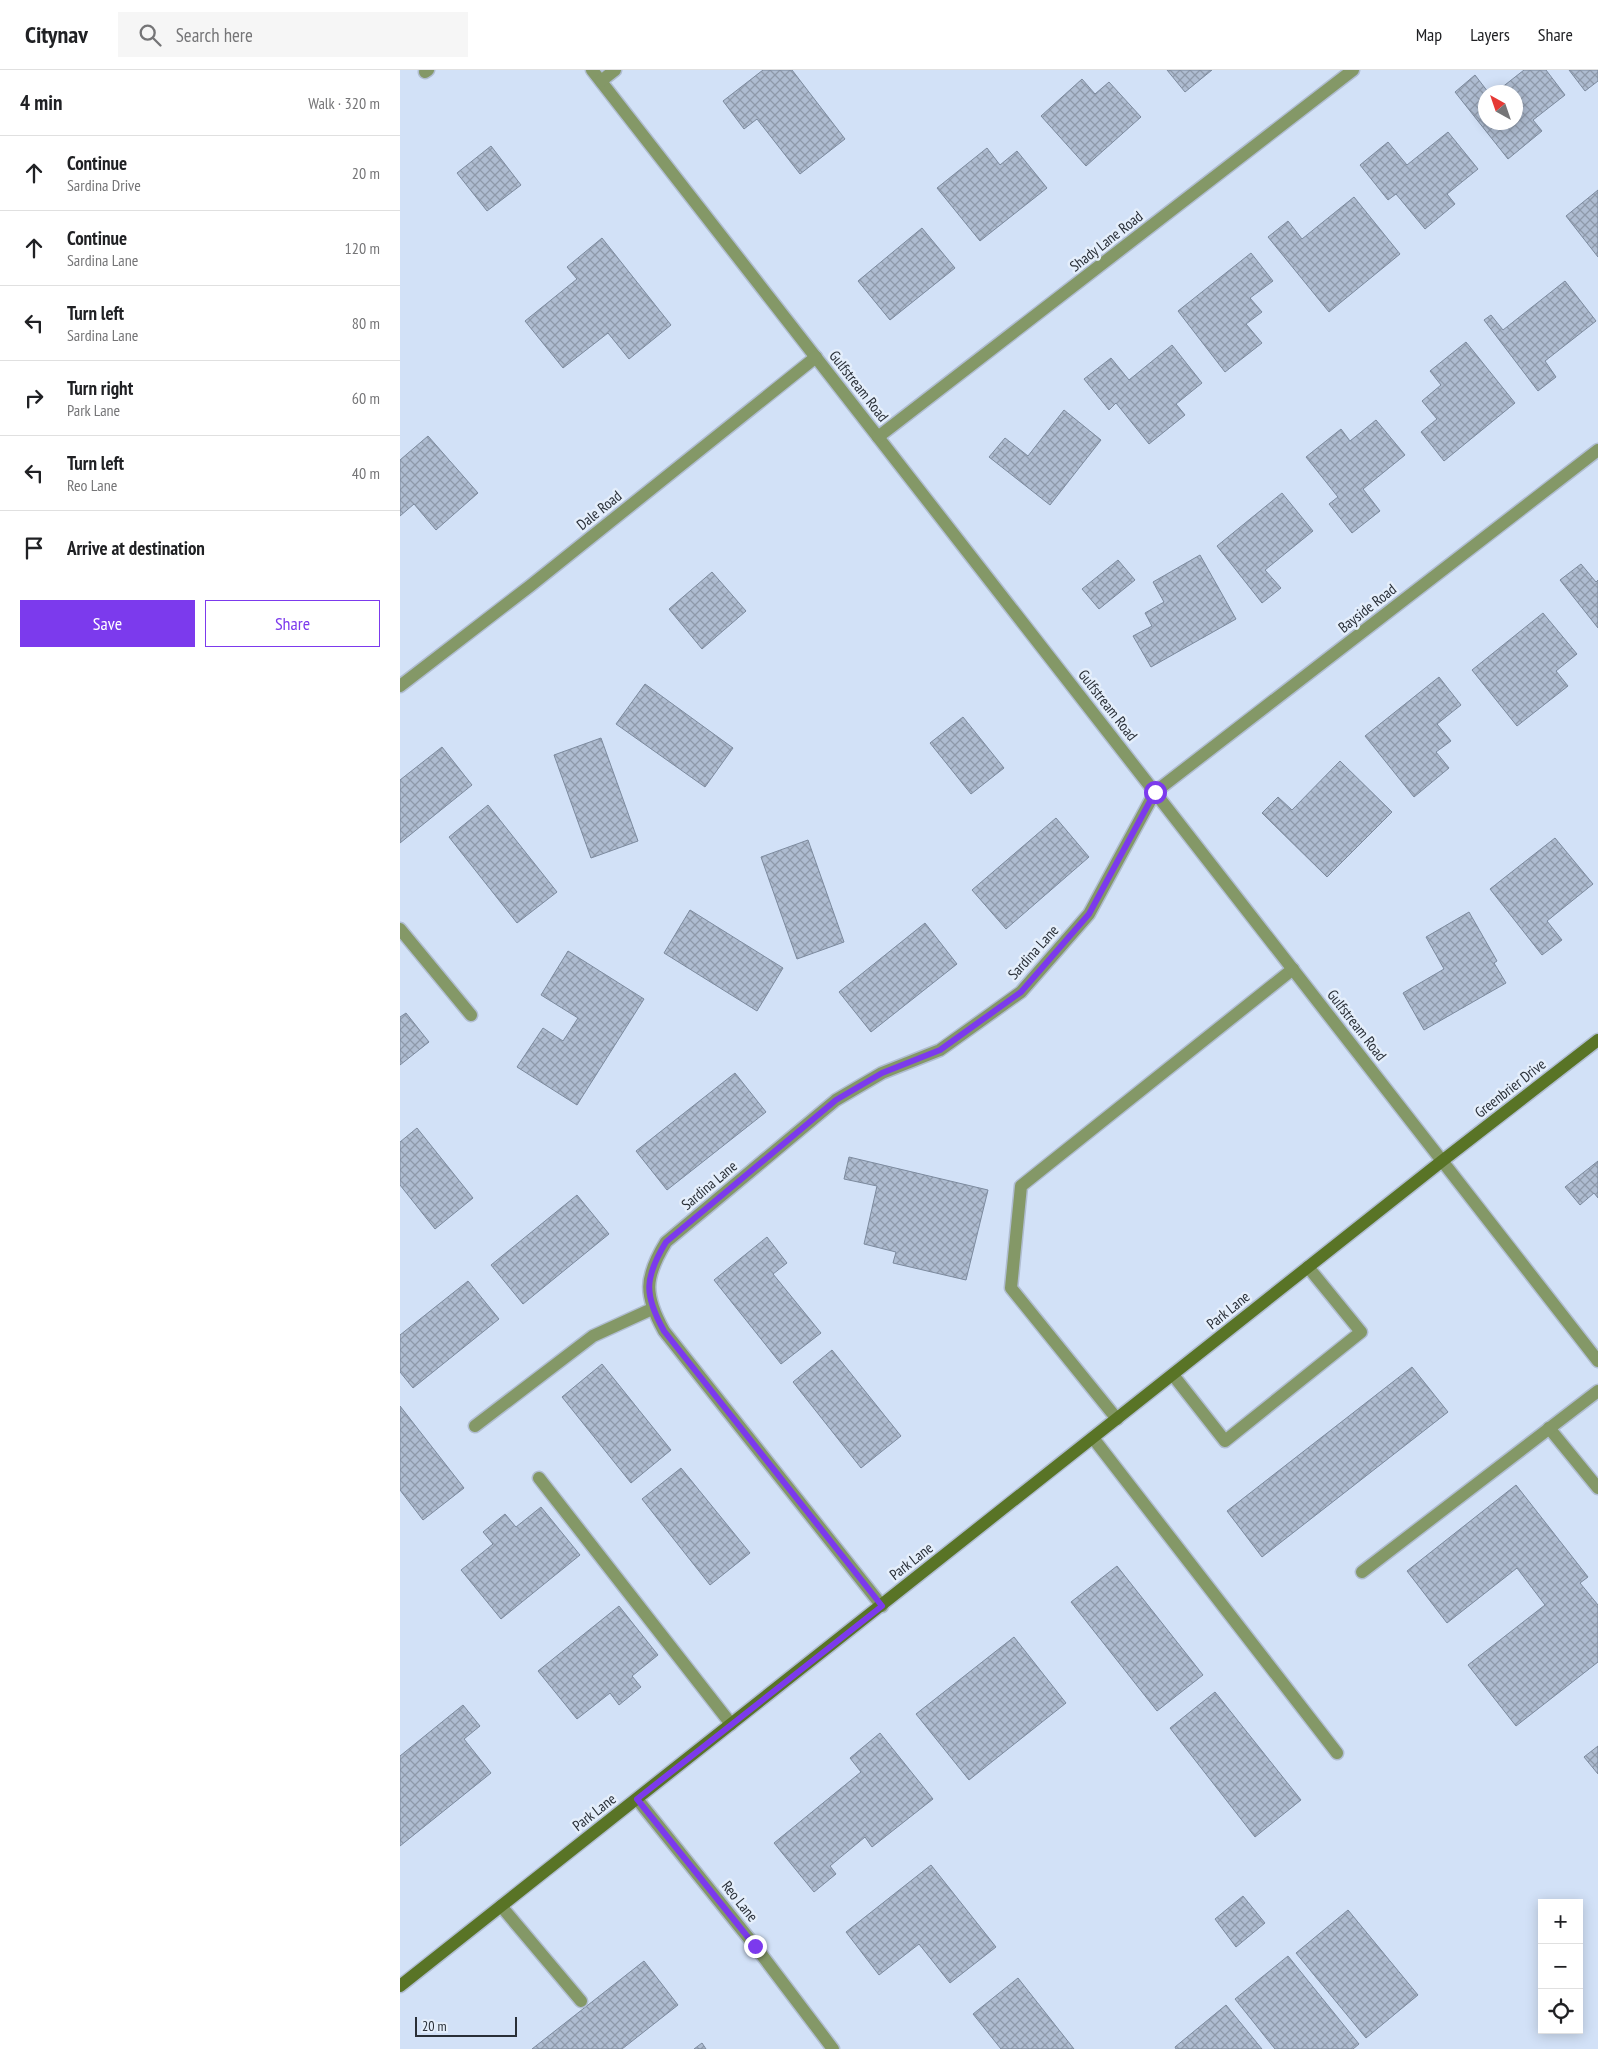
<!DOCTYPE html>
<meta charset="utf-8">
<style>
:root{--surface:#fff;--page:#f6f6f6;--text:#202124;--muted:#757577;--line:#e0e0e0;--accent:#7c3aed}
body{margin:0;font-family:"PT Sans Narrow",sans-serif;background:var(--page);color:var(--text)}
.controls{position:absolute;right:15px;bottom:15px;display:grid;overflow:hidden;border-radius:0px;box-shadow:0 2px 12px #0003}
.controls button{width:45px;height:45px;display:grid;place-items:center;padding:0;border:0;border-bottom:1px solid var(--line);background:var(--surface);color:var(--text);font:25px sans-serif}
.compass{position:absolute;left:1078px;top:15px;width:45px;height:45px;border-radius:50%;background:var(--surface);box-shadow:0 2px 12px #0003;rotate:320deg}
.scale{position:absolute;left:15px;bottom:12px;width:102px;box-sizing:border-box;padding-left:5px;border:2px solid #292f37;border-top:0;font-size:14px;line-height:18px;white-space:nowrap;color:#292f37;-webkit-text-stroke:4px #e4eefb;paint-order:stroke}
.stop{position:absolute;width:15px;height:15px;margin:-11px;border:4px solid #7c3aed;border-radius:50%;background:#fff}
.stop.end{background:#7c3aed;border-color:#fff;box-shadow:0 1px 5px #0008}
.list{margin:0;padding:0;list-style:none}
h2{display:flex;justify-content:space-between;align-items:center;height:65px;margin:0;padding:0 20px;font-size:21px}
h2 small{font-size:16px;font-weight:400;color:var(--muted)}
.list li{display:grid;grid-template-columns:32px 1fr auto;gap:15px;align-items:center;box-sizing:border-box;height:75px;padding:0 20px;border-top:1px solid var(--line)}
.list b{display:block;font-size:19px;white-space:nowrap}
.list p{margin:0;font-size:16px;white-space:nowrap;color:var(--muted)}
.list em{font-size:16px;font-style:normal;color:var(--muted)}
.actions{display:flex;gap:10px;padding:15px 20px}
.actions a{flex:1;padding:11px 0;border:1px solid var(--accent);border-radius:0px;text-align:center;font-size:18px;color:var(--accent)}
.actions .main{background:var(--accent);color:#fff}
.icon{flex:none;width:28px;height:28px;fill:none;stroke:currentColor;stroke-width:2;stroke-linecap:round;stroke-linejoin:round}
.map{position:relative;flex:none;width:1198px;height:1979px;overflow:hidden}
header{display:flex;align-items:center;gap:30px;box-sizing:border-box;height:70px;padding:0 25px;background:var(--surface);border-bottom:1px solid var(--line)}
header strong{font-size:24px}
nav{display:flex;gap:28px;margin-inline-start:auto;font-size:18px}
.search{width:350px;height:45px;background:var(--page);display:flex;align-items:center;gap:12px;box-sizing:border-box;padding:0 18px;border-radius:0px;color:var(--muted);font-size:19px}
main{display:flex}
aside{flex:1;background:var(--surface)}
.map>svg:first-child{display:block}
</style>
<header>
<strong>Citynav</strong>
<div class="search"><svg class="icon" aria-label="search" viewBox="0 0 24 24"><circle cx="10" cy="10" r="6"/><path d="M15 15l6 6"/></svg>Search here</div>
<nav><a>Map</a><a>Layers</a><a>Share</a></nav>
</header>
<main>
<aside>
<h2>4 min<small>Walk · 320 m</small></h2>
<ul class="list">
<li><svg class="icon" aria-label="ahead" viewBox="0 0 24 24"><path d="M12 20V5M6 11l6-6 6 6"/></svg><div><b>Continue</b><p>Sardina Drive</p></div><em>20 m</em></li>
<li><svg class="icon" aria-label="ahead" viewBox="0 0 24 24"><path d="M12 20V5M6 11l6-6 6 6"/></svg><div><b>Continue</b><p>Sardina Lane</p></div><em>120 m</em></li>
<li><svg class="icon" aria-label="left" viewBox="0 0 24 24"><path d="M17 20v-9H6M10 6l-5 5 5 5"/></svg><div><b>Turn left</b><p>Sardina Lane</p></div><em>80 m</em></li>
<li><svg class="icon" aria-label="right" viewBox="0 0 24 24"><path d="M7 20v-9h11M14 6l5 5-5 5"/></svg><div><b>Turn right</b><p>Park Lane</p></div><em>60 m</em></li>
<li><svg class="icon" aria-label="left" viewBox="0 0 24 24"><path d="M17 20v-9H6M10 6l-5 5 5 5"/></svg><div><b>Turn left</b><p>Reo Lane</p></div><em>40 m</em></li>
<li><svg class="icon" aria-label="arrive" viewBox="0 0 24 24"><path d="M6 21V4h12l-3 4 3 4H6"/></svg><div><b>Arrive at destination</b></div></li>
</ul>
<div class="actions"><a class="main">Save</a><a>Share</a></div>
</aside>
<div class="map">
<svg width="1198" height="1979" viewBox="0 0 1198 1979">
<defs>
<pattern id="building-cross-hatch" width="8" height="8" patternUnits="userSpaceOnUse" patternTransform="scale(1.25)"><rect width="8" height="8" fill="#aebcd1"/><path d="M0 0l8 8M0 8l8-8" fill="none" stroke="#8e99aa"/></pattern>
</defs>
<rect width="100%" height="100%" fill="#d2e1f7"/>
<g fill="url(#building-cross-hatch)" stroke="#7c8a9e">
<polygon points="363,0 392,0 445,69 400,104 357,49 344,59 323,31"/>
<polygon points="767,0 812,0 785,22"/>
<polygon points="1124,0 1146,0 1165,25 1133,50 1142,61 1108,89 1055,22 1075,5 1088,22 1086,22 1086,52 1116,52 1116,22 1096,22"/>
<polygon points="1169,0 1198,0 1198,11 1185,21"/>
<polygon points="682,9 695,24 709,12 741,47 686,96 641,46"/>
<polygon points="1048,62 1078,99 1047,124 1055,134 1025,159 996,124 988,130 960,95 988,72 1007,95"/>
<polygon points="91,76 121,115 87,141 57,103"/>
<polygon points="587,78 600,95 617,81 647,118 580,171 537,118"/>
<polygon points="1198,120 1198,187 1166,146"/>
<polygon points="954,127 1000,184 929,242 868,167 888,151 902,169"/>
<polygon points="522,158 555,198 490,250 458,211"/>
<polygon points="202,168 271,255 229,289 208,263 163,298 125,251 177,209 167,197"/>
<polygon points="851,183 873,211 850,228 862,242 846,254 862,273 825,302 778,241"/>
<polygon points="1165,211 1196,251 1145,291 1156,307 1138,321 1084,250 1091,245 1103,260"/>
<polygon points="1066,272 1115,333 1044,391 1021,362 1037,349 1022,331 1041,315 1030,301"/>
<polygon points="772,275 802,313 776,334 785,345 749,374 716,333 709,340 684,309 711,288 729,310"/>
<polygon points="664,340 701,370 650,435 589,387 605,368 628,386"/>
<polygon points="976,350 1005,385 963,419 980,441 952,463 929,434 938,427 906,387 941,359 950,371"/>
<polygon points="28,366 78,423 36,460 14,434 0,446 0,390"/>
<polygon points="882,423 913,461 865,500 881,518 862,533 817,476"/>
<polygon points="800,485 836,549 751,597 733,566 752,556 745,543 764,532 753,512"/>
<polygon points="718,490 735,510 699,539 682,519"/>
<polygon points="1181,494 1196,512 1198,510 1198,558 1160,510"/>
<polygon points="312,502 346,541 302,579 269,539"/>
<polygon points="1143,543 1177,584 1156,601 1168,616 1117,656 1072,600"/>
<polygon points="1039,607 1061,635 1037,654 1051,671 1036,682 1049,698 1014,727 965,666"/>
<polygon points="245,614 333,678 305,717 216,654"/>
<polygon points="563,647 604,698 571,724 530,673"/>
<polygon points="201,668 238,771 191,788 154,685"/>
<polygon points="42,677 72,715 0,773 0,710"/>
<polygon points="940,691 992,742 927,807 862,743 878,727 892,740"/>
<polygon points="88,735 157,822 117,853 49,767"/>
<polygon points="656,748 689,787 606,859 572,820"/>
<polygon points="1155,768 1193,814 1147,851 1162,870 1142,885 1090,819"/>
<polygon points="408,770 444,872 397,889 361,787"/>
<polygon points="290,840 383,898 357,941 264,883"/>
<polygon points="1069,842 1097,891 1094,893 1106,913 1024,960 1003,923 1044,899 1026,867"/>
<polygon points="525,853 557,894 471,962 439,922"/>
<polygon points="168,881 244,929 177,1035 117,997 143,958 163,971 178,948 141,925"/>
<polygon points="6,943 29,972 0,995 0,947"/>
<polygon points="335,1003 366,1042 267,1120 236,1081"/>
<polygon points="17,1058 73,1128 35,1159 0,1115 0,1072"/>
<polygon points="449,1087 588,1120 566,1210 493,1193 496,1182 464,1174 477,1116 444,1109"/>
<polygon points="1198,1091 1198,1128 1194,1123 1180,1135 1165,1117"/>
<polygon points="177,1125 209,1164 123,1234 91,1195"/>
<polygon points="367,1167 387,1193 373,1204 421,1263 381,1294 314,1210"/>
<polygon points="68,1211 99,1249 13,1318 0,1302 0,1265"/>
<polygon points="432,1280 501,1366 461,1398 393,1312"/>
<polygon points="202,1294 271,1380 231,1413 162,1327"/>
<polygon points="1012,1297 1048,1342 862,1487 827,1441"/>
<polygon points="0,1336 64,1418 23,1450 0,1420"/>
<polygon points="281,1398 350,1483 310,1515 242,1429"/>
<polygon points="1116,1415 1188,1507 1180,1513 1198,1535 1198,1592 1116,1656 1068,1595 1145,1535 1117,1498 1047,1553 1007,1501"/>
<polygon points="141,1437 180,1485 101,1549 61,1500 93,1474 83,1462 105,1444 116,1457"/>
<polygon points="717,1496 803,1605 757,1641 671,1532"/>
<polygon points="219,1536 258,1585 232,1606 241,1617 219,1635 210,1623 177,1649 138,1601"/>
<polygon points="614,1567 666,1633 569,1710 516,1644"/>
<polygon points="815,1622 901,1730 855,1767 770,1658"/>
<polygon points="63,1635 80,1656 64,1669 91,1703 0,1776 0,1686"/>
<polygon points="480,1663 533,1729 472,1777 465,1767 430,1796 436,1804 414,1822 374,1773 461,1702 450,1688"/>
<polygon points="1198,1676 1198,1704 1184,1687"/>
<polygon points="531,1795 596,1877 550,1913 519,1874 479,1905 446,1862"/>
<polygon points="843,1826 865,1853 836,1877 815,1849"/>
<polygon points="948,1840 1018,1925 966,1968 896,1883"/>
<polygon points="888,1886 959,1974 953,1979 875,1979 835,1929"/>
<polygon points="244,1891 278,1935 222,1979 132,1979"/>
<polygon points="618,1908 674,1979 601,1979 573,1944"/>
<polygon points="826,1935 862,1979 776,1979 775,1977"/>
<polygon points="302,1973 306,1979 294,1979"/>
</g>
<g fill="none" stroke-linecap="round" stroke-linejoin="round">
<g stroke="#b0bdd1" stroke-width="15">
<g id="lane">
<polyline points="25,2 28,0"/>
<polyline points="0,859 71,945"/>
<polyline points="773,1305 825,1371 961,1262 908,1197"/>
<polyline points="717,1349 611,1218 621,1116 893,899"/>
<polyline points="75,1356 193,1266 252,1239"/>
<polyline points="1149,1358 1198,1418"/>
<polyline points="693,1368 937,1683"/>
<polyline points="139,1408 331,1654"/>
<polyline points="962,1502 1198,1321"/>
<polyline points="101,1836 181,1931"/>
</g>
</g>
<g stroke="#b0bdd1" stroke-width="15">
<g id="street">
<polyline points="192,0 1198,1291"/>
<polyline points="201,11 215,0"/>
<polyline points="478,367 953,0"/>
<polyline points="0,616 130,516 416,287"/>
<path d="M 482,1536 L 264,1261 C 244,1225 244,1208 266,1172 L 436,1030 L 482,1003 L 540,980 L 621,922 L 689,844 L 755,722 L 1198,380"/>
<polyline points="237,1729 355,1876 433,1979"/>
</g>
</g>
<g stroke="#b0bdd1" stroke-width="15">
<polyline id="secondary" points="0,1916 1042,1091 1198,970"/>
</g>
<use href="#lane" stroke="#849867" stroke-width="12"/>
<use href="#street" stroke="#849867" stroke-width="12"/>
<use href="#secondary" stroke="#597426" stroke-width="12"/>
</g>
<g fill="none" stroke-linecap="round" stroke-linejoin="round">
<path stroke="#7c3aed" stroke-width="6" d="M 355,1876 L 237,1729 L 482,1536 L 264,1261 C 244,1225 244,1208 266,1172 L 436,1030 L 482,1003 L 540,980 L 621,922 L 689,844 L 755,722"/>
</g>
<g text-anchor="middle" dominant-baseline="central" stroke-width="5" stroke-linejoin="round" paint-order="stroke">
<g font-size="15" fill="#292f37" stroke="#e4eefb">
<text transform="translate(706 171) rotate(-38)">Shady Lane Road</text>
<text transform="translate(459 316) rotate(52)">Gulfstream Road</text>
<text transform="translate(199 440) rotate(-39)">Dale Road</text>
<text transform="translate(967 538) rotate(-38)">Bayside Road</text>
<text transform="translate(708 635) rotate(52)">Gulfstream Road</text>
<text transform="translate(633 882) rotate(-48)">Sardina Lane</text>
<text transform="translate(957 955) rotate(52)">Gulfstream Road</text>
<text transform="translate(1110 1018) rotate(-38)">Greenbrier Drive</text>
<text transform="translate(309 1115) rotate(-40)">Sardina Lane</text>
<text transform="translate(828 1240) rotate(-39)">Park Lane</text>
<text transform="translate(511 1491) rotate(-38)">Park Lane</text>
<text transform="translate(194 1742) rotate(-38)">Park Lane</text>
<text transform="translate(340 1831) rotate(51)">Reo Lane</text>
</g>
</g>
</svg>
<div class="controls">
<button>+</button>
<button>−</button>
<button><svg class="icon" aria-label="locate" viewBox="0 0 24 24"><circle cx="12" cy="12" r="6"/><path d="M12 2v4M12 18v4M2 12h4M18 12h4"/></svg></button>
</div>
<svg class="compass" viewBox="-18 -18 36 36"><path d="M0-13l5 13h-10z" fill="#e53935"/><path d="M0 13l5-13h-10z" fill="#757577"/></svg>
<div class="scale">20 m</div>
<div class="stop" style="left:755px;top:722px"></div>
<div class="stop end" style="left:355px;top:1876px"></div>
</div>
</main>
